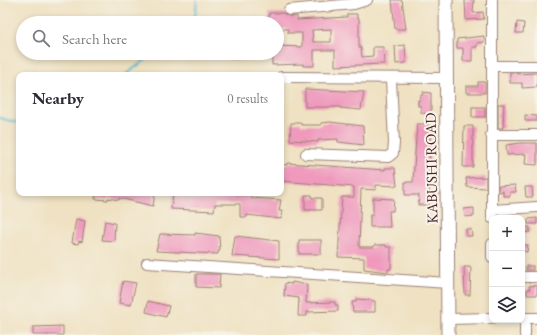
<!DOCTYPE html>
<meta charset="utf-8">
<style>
:root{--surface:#fff;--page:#f7f7f7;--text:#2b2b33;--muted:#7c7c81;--line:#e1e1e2}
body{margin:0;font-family:"EB Garamond",serif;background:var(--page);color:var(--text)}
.controls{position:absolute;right:12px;bottom:12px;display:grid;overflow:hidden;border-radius:8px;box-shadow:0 2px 6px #0003}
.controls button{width:36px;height:36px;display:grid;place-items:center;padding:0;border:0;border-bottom:1px solid var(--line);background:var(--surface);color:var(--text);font:20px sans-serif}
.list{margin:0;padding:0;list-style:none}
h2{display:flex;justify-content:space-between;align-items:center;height:52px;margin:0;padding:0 16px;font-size:17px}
h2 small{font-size:13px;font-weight:400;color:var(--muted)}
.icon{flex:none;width:22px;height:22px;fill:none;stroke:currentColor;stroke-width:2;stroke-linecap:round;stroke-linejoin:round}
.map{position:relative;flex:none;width:537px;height:335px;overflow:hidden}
.search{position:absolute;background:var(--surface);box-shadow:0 2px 6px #0003;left:16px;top:16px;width:268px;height:44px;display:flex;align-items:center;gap:10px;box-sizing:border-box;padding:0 14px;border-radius:22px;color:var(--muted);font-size:15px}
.panel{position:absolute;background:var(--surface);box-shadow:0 2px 6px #0003;left:16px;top:72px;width:268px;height:124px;border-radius:8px}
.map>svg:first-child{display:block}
</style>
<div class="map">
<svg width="537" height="335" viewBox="0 0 537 335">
<rect width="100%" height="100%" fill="#f7f3e8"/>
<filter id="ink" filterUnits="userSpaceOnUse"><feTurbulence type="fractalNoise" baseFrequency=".025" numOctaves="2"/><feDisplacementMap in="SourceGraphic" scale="8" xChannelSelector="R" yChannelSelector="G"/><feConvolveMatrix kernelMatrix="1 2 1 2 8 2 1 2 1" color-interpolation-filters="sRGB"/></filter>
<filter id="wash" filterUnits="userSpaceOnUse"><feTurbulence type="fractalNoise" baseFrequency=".012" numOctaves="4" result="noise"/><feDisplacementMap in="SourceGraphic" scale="16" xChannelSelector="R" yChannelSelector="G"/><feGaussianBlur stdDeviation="0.9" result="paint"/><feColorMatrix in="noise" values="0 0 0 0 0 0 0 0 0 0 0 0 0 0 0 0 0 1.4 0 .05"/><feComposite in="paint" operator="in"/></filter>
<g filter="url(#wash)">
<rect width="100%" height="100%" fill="#efe1c1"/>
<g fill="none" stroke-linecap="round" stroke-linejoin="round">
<g stroke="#5bbcd9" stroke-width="2">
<polyline points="194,23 197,0"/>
<polyline points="125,75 155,53"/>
<polyline points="0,118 19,123"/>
</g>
</g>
<g id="blocks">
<g fill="#ef9abd" fill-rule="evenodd">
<polygon points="392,0 402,0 406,29 395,29"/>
<polygon points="465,0 474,0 473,13 483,12 484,19 466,20"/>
<path d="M 269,13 L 283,13 L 289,16 L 297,16 L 297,20 L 347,17 L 347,14 L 357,14 L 357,18 L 359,18 L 359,48 L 361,48 L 362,57 L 373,56 L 373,47 L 383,47 L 384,64 L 335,66 L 335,50 L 314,50 L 314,66 L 303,66 L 303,64 L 272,65 L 272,58 L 274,58 L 274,53 L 277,53 L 277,46 L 302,47 L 302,33 L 288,33 L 288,29 L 277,29 L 277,23 L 269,23 ZM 331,29 L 331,42 L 313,42 L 312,30 Z"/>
<polygon points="517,22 524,23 523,33 516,33"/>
<polygon points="484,36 484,42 477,43 477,47 472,47 472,61 463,61 463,48 457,48 457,39"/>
<polygon points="405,45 406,63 396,64 395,46"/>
<rect x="230" y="53" width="9" height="6"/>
<polygon points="510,72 516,72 516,74 537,73 537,87 522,88 522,83 510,83"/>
<polygon points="478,82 485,82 485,93 466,93 466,86 478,86"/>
<polygon points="305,89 364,92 361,110 340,108 340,107 305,107"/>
<polygon points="423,92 431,93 431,114 421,113 421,106 418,106 418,100 420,100 421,95 423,95"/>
<polygon points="498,104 504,104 503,128 498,128"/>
<rect x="472" y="107" width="13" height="10"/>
<polygon points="525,115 537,116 537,121 525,121"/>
<polygon points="330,122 363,126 364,145 338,142 338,139 318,140 318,142 290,140 291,123 301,123 301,125 321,125 321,123"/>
<polygon points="417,124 428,124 428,132 430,132 429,205 418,205 419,195 405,195 405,182 413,182"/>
<polygon points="464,126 473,126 473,167 463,167"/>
<polygon points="520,143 537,143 537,165 525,164 526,154 507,155 506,145"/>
<polygon points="287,163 385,170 385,168 395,168 397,186 376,185 376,190 361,189 359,247 374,247 374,245 386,245 386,247 391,247 391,269 388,269 388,272 364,269 364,258 338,257 342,197 354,197 354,187 281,181 281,164 287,165"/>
<polygon points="486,177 486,188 467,187 466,178"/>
<polygon points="515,185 516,192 510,192 510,196 503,196 503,191 498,192 498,186"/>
<polygon points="525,187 532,187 533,197 526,197"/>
<polygon points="96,193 155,193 153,206 119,198 119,200 108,198 108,200 95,199"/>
<polygon points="173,193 204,194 204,193 237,193 237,195 251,195 251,198 281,200 279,211 282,211 281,219 247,215 247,217 240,217 240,204 215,204 214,211 171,209"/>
<polygon points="305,195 312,195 312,198 322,198 322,210 305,210"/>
<polygon points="373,198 394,199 393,211 389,211 390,227 370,227 370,215 373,215"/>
<polygon points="474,208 474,216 465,217 464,209"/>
<polygon points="537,218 537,224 528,224 528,219"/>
<polygon points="76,219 85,221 82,242 79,241 78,244 72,243"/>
<polygon points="105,221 115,223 114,241 102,240"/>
<polygon points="522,227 530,227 530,232 522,233"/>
<polygon points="466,229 471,229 472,236 466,236"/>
<polygon points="195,233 219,236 220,251 218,251 218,254 156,251 160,234 195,235"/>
<polygon points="235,236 279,241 279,259 232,256"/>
<rect x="299" y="240" width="22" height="14"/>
<polygon points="522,245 528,245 527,252 522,251"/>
<rect x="526" y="266" width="7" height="4"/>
<polygon points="464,267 470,267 471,269 470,295 465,295"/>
<polygon points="196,274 220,274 219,288 196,287"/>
<polygon points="123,281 136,283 131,305 119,303"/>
<polygon points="292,282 307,285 306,303 335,302 335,305 338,305 338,311 307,312 307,316 298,316 299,298 284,296 285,283 292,284"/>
<polygon points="537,285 537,295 527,295 527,289 530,289 529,286"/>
<polygon points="356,299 371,300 371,301 375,301 375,312 353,312 352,302 356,302"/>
<polygon points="148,301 169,306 166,317 146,312"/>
<polygon points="63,326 63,335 33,335 33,327"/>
</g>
</g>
</g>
<g filter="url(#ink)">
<use href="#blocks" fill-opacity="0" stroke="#9c8076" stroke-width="1"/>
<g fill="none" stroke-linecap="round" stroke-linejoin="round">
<g stroke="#9c8076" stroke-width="12">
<g id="minor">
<polyline points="492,0 492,218"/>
<polyline points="289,10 354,4 367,0"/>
<polyline points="492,66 537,66"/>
<polyline points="281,77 446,78"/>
<polyline points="491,135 537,135"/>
<polyline points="306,154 388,157 393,153 394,143 391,79"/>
<polyline points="492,210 537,207"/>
<polyline points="492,244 492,257"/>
<polyline points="147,263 448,283"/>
<polyline points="522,277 537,277"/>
<polyline points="522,318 537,318"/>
<polyline points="448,319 492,318"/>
<polyline points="525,335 525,318"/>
</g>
</g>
<g stroke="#9c8076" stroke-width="15">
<polyline id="major" points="446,0 448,335"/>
</g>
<use href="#minor" stroke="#fff" stroke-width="10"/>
<use href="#major" stroke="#fff" stroke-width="13"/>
</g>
</g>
<g text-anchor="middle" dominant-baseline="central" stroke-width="4" stroke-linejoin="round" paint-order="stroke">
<g font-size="15" fill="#4a1f2b" stroke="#f7f3e8">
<text transform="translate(431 168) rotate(-91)">KABUSHI ROAD</text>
</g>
</g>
</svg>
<div class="controls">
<button>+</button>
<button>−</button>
<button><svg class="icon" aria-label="layers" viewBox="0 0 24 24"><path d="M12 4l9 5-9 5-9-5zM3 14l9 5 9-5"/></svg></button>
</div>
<div class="search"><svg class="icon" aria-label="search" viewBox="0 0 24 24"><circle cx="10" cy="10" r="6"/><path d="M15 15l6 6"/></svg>Search here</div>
<section class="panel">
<h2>Nearby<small>0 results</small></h2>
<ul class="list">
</ul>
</section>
</div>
